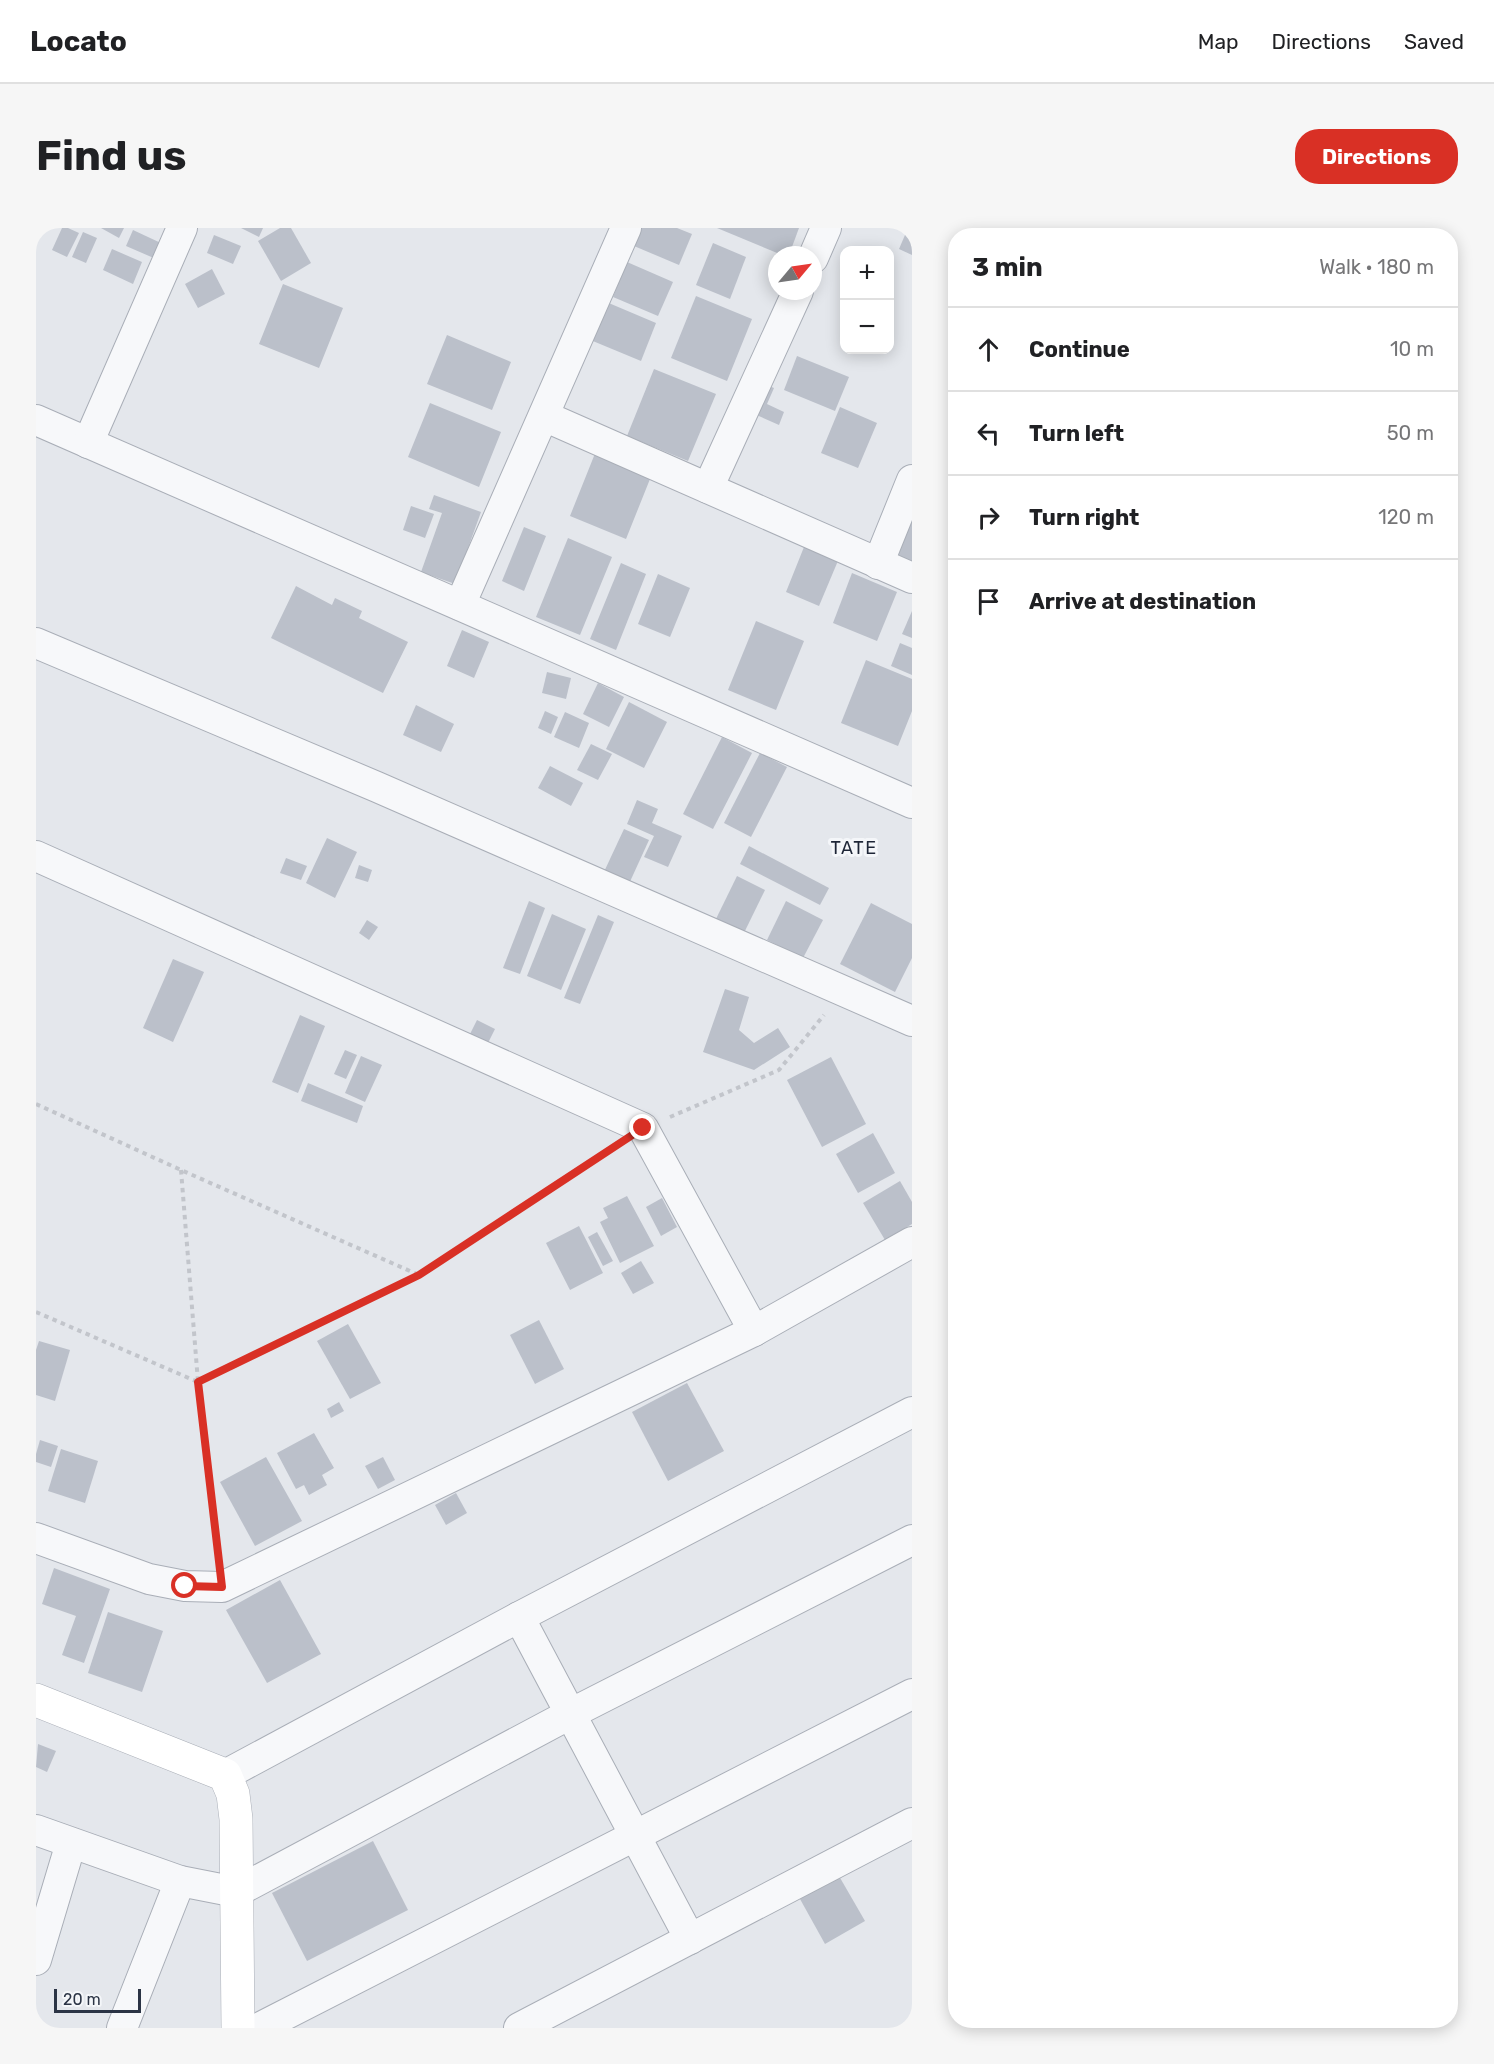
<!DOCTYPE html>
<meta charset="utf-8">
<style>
:root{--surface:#fff;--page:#f6f6f6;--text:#202124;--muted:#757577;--line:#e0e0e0;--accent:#d93025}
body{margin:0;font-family:Rubik,sans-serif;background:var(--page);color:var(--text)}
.controls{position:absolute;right:18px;top:18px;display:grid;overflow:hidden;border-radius:12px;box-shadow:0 3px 15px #0003}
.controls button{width:54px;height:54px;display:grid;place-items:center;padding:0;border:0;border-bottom:2px solid var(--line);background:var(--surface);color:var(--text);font:30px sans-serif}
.compass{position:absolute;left:732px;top:18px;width:54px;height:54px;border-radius:50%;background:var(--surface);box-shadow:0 3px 15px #0003;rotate:61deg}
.scale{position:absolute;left:18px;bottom:15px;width:87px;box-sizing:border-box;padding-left:6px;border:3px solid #2b3445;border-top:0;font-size:16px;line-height:21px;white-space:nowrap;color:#2b3445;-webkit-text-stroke:4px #f4f6f9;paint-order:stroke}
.stop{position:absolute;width:18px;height:18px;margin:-14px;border:4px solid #d93025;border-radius:50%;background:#fff}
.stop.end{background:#d93025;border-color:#fff;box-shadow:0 2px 6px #0008}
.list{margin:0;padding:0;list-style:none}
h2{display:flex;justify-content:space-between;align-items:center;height:78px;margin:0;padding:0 24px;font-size:26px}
h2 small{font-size:20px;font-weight:400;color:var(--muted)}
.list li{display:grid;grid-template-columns:39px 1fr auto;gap:18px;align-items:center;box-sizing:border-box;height:84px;padding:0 24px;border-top:2px solid var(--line)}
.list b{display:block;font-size:22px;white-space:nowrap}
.list em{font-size:20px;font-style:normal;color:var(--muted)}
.icon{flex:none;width:33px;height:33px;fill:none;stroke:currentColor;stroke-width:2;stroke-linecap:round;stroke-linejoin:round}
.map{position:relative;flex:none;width:876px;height:1800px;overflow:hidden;border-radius:24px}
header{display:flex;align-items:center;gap:36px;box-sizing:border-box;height:84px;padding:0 30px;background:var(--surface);border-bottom:2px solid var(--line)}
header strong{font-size:28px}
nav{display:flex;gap:33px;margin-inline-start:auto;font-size:21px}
.intro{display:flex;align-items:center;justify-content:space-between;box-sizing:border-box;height:144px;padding:0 36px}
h1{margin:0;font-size:42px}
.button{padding:15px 27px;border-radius:24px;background:var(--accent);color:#fff;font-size:21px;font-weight:700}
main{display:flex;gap:36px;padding:0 36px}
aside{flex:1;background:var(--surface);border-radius:24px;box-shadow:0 3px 15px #0003}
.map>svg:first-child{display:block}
</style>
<header>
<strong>Locato</strong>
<nav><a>Map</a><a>Directions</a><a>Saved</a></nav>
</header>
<div class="intro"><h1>Find us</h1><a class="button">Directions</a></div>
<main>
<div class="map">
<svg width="876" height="1800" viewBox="0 0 876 1800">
<rect width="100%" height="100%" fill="#e4e7ec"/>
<g fill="#bbc0ca">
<polygon points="26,0 32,0 43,5 31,29 16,22"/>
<polygon points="65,0 88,0 83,10"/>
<polygon points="205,0 227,0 223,9"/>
<polygon points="244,0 255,0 275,35 245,53 222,13"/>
<polygon points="606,0 641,0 656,6 643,37 598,18"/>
<polygon points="681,0 763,0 753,27 746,27"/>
<polygon points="872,0 876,0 876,27 863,21"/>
<polygon points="97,2 127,16 120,31 90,18"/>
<polygon points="47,4 61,10 50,35 36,29"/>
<polygon points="178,7 205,18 197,36 171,25"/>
<polygon points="677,15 710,29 694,71 660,57"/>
<polygon points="76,21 106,34 97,56 67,42"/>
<polygon points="591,34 637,54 622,88 577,69"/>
<polygon points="176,41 189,66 162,80 149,56"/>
<polygon points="247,56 307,80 283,140 223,116"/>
<polygon points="660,68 716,91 691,153 635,130"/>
<polygon points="568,73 620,95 605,133 552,111"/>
<polygon points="411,107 475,134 456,182 391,156"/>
<polygon points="761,128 813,149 799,183 748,162"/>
<polygon points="618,141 680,166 652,233 591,208"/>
<polygon points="728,156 738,160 731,176 748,184 743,197 716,185"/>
<polygon points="394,175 465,204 443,259 372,229"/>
<polygon points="804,179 841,195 822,240 785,225"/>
<polygon points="560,223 616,246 590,311 534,288"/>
<polygon points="398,267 445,284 419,356 385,344 406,285 393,281"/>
<polygon points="375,278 398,286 389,310 367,302"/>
<polygon points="876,283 876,337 857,329"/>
<polygon points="488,299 510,308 488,363 466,353"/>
<polygon points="532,310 576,329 544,407 500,389"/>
<polygon points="770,314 804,328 783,378 750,364"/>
<polygon points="585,335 610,346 580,422 554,411"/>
<polygon points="816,345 861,364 841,413 797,395"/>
<polygon points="622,346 654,360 634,409 602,396"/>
<polygon points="260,358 296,377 299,370 326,383 323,390 372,414 347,465 235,410"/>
<polygon points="876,383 876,410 866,406"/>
<polygon points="720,393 768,413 740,482 692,462"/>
<polygon points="426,402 453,414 438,450 411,438"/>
<polygon points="864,415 876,420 876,447 855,438"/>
<polygon points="830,432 876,451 876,483 862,518 805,495"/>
<polygon points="511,444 535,450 530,471 506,465"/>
<polygon points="562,455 588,469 573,499 547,486"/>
<polygon points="593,474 631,494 608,540 570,521"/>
<polygon points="380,477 418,496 405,524 367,507"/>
<polygon points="509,483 522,489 515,506 502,500"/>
<polygon points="529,484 553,495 543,520 518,509"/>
<polygon points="686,509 716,525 677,601 647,586"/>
<polygon points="555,516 576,526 562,552 541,542"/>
<polygon points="724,525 751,539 715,609 688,595"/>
<polygon points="514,538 547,555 535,578 502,560"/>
<polygon points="601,572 622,581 616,595 646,608 632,639 608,629 618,608 591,596"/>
<polygon points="588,601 613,612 592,658 567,646"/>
<polygon points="291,610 321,624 299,670 270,655"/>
<polygon points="713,618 793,660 784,677 704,636"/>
<polygon points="250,630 271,638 265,652 244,645"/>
<polygon points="323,637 336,642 332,654 319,650"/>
<polygon points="701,648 729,662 706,709 678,695"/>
<polygon points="493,673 509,680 484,746 467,740"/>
<polygon points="750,673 787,692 767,730 731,712"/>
<polygon points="835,675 876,696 876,730 859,764 804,736"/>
<polygon points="516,686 550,701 525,762 491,748"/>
<polygon points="562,687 578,694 544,776 528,770"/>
<polygon points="331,692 342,699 333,712 323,705"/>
<polygon points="137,731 168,744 137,814 107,800"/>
<polygon points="689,761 713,769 703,802 718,815 742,800 754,819 718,842 667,824"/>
<polygon points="264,787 289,798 262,865 236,854"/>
<polygon points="441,792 459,801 449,821 431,812"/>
<polygon points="309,822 321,827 310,851 298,846"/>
<polygon points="325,828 346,837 329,874 309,865"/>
<polygon points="795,829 830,896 786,919 751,852"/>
<polygon points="272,855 327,878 321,895 265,873"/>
<polygon points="837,905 859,945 822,965 800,926"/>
<polygon points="864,953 876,974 876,996 849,1012 827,975"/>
<polygon points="591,968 618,1018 584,1035 564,994 572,990 567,980"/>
<polygon points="626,970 641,999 625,1008 610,979"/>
<polygon points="543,998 567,1045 534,1062 510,1015"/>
<polygon points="561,1004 577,1033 567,1038 552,1009"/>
<polygon points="605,1033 618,1055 597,1066 585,1045"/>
<polygon points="503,1092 528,1141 499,1156 474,1107"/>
<polygon points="312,1096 345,1155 314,1171 281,1113"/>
<polygon points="3,1113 34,1122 19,1173 0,1167 0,1122"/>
<polygon points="651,1155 688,1223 632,1253 596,1184"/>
<polygon points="303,1174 308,1183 295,1190 291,1181"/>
<polygon points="278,1205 298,1240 286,1247 291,1257 273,1267 268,1257 260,1261 241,1225"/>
<polygon points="4,1212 22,1218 15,1239 0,1234 0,1226"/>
<polygon points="25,1221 62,1233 49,1275 12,1263"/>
<polygon points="230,1229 266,1293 219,1318 184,1254"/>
<polygon points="347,1229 359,1252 342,1261 329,1238"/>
<polygon points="420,1265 431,1285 410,1297 399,1277"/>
<polygon points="18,1340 74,1361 48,1435 26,1427 40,1388 6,1376"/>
<polygon points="244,1352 285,1426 231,1455 190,1382"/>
<polygon points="72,1384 127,1403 106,1464 52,1445"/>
<polygon points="2,1516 20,1523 11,1544 0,1539"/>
<polygon points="337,1613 372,1682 271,1733 236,1665"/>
<polygon points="803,1648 829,1693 789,1716 764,1671"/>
</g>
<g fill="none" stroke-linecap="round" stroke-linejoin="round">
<g stroke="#a9aeb7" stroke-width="32">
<g id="street">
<polyline points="777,30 790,0"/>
<polyline points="508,188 876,350"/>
<polyline points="0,192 876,575"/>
<polyline points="52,215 146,0"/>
<polyline points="672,260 762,63"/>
<polyline points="842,336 876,252"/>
<polyline points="424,377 590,0"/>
<polyline points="0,415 341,559 876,793"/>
<polyline points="0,628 607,900 718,1103"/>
<polyline points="0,1310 113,1351 149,1358 186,1359 718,1103 876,1014"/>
<polyline points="483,1389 654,1711"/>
<polyline points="189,1547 483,1389 876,1184"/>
<polyline points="0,1602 144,1653 200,1664 534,1486 876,1312"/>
<polyline points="0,1732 35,1615"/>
<polyline points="86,1800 144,1653"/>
<polyline points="223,1800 876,1466"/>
<polyline points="483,1800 876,1595"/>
</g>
</g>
<g stroke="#a9aeb7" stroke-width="34">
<polyline id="secondary" points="0,1472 189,1547 197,1566 200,1591 202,1800"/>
</g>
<g stroke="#c2c5cb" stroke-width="4" stroke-dasharray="4.5 4.5" stroke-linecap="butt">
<polyline points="0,876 145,942 383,1047"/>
<polyline points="634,889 743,842 788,787"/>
<polyline points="145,942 162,1154 183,1330"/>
<polyline points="0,1084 162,1154 383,1047 580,918"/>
</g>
<use href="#street" stroke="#f7f8fa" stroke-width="30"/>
<use href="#secondary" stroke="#fff" stroke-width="33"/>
</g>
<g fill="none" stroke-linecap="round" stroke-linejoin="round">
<polyline stroke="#d93025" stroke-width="8" points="149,1358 186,1359 162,1154 383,1047 607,900"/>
</g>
<g text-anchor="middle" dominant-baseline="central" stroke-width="6" stroke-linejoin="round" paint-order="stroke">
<g font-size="18" letter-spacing="1.5" fill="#1d2536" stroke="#f4f6f9">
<text x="818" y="620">TATE</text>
</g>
</g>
</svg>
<div class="controls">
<button>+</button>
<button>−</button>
</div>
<svg class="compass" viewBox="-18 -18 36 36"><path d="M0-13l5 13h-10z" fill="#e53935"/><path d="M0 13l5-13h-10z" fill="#757577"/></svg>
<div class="scale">20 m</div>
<div class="stop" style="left:149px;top:1358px"></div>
<div class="stop end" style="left:607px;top:900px"></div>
</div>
<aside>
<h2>3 min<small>Walk · 180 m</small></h2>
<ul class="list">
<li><svg class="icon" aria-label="ahead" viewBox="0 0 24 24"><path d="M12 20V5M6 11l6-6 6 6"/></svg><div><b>Continue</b></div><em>10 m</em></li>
<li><svg class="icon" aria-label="left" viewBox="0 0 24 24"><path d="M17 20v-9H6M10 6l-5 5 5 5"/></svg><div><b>Turn left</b></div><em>50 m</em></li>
<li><svg class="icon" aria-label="right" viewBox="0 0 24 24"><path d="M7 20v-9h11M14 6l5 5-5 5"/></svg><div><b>Turn right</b></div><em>120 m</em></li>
<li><svg class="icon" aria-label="arrive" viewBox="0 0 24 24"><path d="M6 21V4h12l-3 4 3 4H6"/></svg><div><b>Arrive at destination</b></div></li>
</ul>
</aside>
</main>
